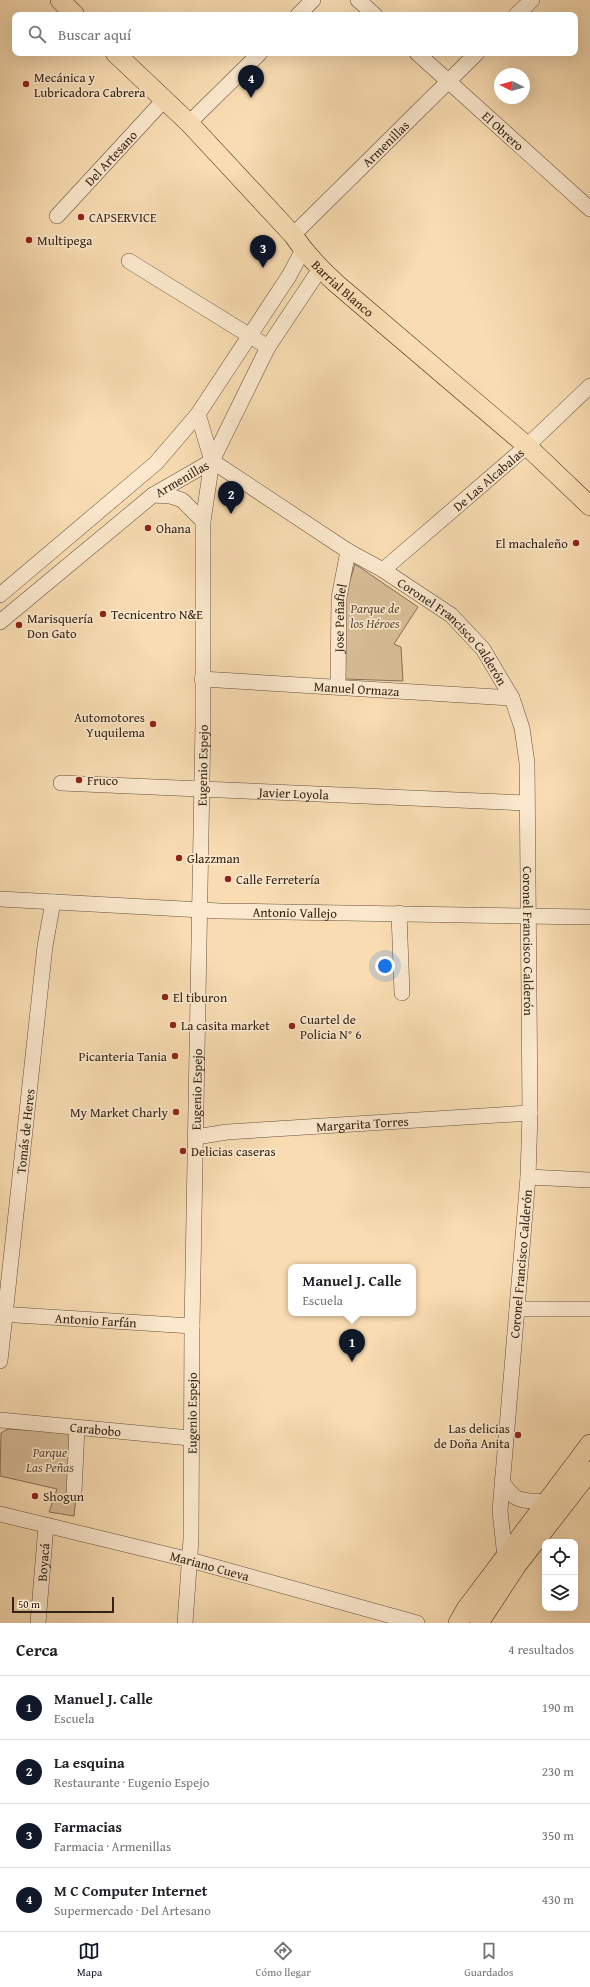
<!DOCTYPE html>
<html lang="es">
<meta charset="utf-8">
<style>
:root{--surface:#fff;--page:#f2f2f2;--text:#202124;--muted:#757577;--line:#e0e0e0;--accent:#111827}
body{margin:0;font-family:"Gentium Book Plus",serif;background:var(--page);color:var(--text)}
.controls{position:absolute;right:12px;bottom:12px;display:grid;overflow:hidden;border-radius:8px;box-shadow:0 4px 16px #0002}
.controls button{width:36px;height:36px;display:grid;place-items:center;padding:0;border:0;border-bottom:1px solid var(--line);background:var(--surface);color:var(--text);font:20px sans-serif}
.compass{position:absolute;left:494px;top:68px;width:36px;height:36px;border-radius:50%;background:var(--surface);box-shadow:0 4px 16px #0002;rotate:275deg}
.scale{position:absolute;left:12px;bottom:10px;width:102px;box-sizing:border-box;padding-left:4px;border:2px solid #342315;border-top:0;font-size:11px;line-height:14px;white-space:nowrap;color:#342315;-webkit-text-stroke:3px #fbe8cd;paint-order:stroke}
.you{position:absolute;left:385px;top:966px;width:14px;height:14px;margin:-10px;border:3px solid #fff;border-radius:50%;background:#1a73e8;box-shadow:0 0 0 6px #1a73e833}
.badge{display:grid;place-items:center;width:26px;height:26px;border-radius:50%;background:var(--accent);color:#fff;font-size:13px;font-weight:700}
.pin{position:absolute;translate:-50% -33px;filter:drop-shadow(0 1px 2px #0008)}
.pin::after{content:'';position:absolute;top:21px;width:14px;height:12px;background:inherit;clip-path:polygon(0 0,100% 0,50% 100%)}
.popup{position:absolute;left:288px;top:1264px;width:128px;height:52px;box-sizing:border-box;display:grid;place-content:center;border-radius:8px;background:var(--surface);filter:drop-shadow(0 1px 3px #0005);font-size:13px;white-space:nowrap;color:var(--muted)}
.popup b{font-size:15px;color:var(--text)}
.popup::after{content:'';position:absolute;left:50%;top:100%;margin-left:-8px;border:8px solid transparent;border-top-color:var(--surface)}
.list{margin:0;padding:0;list-style:none}
h2{display:flex;justify-content:space-between;align-items:center;height:52px;margin:0;padding:0 16px;font-size:17px}
h2 small{font-size:13px;font-weight:400;color:var(--muted)}
.list li{display:grid;grid-template-columns:26px 1fr auto;gap:12px;align-items:center;box-sizing:border-box;height:64px;padding:0 16px;border-top:1px solid var(--line)}
.list b{display:block;font-size:15px;white-space:nowrap}
.list p{margin:0;font-size:13px;white-space:nowrap;color:var(--muted)}
.list em{font-size:13px;font-style:normal;color:var(--muted)}
.icon{flex:none;width:22px;height:22px;fill:none;stroke:currentColor;stroke-width:2;stroke-linecap:round;stroke-linejoin:round}
.map{position:relative;flex:none;width:590px;height:1623px;overflow:hidden}
.search{position:absolute;background:var(--surface);box-shadow:0 4px 16px #0002;left:12px;right:12px;top:12px;height:44px;display:flex;align-items:center;gap:10px;box-sizing:border-box;padding:0 14px;border-radius:8px;color:var(--muted);font-size:15px}
.sheet{height:308px;background:var(--surface)}
nav{display:flex;justify-content:space-around;align-items:center;box-sizing:border-box;height:56px;border-top:1px solid var(--line);background:var(--surface);font-size:11px;color:var(--muted)}
nav a{display:grid;justify-items:center;gap:2px}
nav .on{color:var(--accent)}
.map>svg:first-child{display:block}
</style>
<div class="map">
<svg width="590" height="1623" viewBox="0 0 590 1623">
<rect width="100%" height="100%" fill="#f9dcb2"/>
<filter id="stains"><feTurbulence type="fractalNoise" baseFrequency=".005" numOctaves="4"/><feColorMatrix values="0 0 0 0 .2 0 0 0 0 .09 0 0 0 0 .02 0 0 0 .5 -.17"/></filter>
<radialGradient id="worn" r=".72"><stop offset=".6" stop-color="#630" stop-opacity="0"/><stop offset="1" stop-color="#630" stop-opacity=".3"/></radialGradient>
<g fill="#d8bd97" stroke="#867056">
<polygon points="355,564 418,607 394,644 401,647 403,681 345,679 345,597"/>
<polygon points="8,1429 83,1433 74,1516 49,1512 57,1489 0,1476 1,1433"/>
</g>
<g fill="none" stroke-linecap="round" stroke-linejoin="round">
<g stroke="#65513c" stroke-width="16">
<g id="minor">
<polyline points="358,0 375,15"/>
<polyline points="298,15 313,0"/>
<polyline points="516,15 532,0"/>
<path id="s1" d="M 417,53 L 590,209"/>
<polyline points="189,123 260,53"/>
<path id="s2" d="M 57,216 L 164,100"/>
<path id="s3" d="M 293,235 L 477,53"/>
<polyline points="129,261 268,347"/>
<path id="s4" d="M 212,461 L 348,551 L 383,570 L 451,615 L 483,649 L 512,698 L 522,728 L 527,763 L 530,1113 L 528,1177 L 500,1511 L 505,1557 L 510,1561"/>
<polyline points="153,495 170,496 182,500 203,521"/>
<path id="s5" d="M 383,570 L 527,446 L 590,386"/>
<polyline points="0,595 156,463 198,414 289,276 303,250"/>
<path id="s6" d="M 0,622 L 153,495 L 212,461 L 268,347 L 320,269"/>
<path id="s7" d="M 202,679 L 512,698"/>
<path id="s8" d="M 338,686 L 339,598 L 348,551"/>
<path id="s9" d="M 61,783 L 527,803"/>
<path id="s10" d="M 0,899 L 220,911 L 590,917"/>
<polyline points="399,913 402,993"/>
<path id="s11" d="M 196,1137 L 227,1132 L 530,1113"/>
<polyline points="528,1177 590,1180"/>
<polyline points="517,1309 590,1309"/>
<path id="s12" d="M 0,1314 L 192,1326"/>
<path id="s13" d="M 0,1361 L 45,946 L 53,902"/>
<path id="s14" d="M 0,1420 L 190,1438"/>
<path d="M 502,1481 C 515,1504 523,1500 547,1502"/>
<polyline points="74,1493 77,1428"/>
<path id="s15" d="M 0,1514 L 190,1560 L 417,1623"/>
<path id="s16" d="M 38,1623 L 46,1526"/>
<path id="s17" d="M 185,1623 L 191,1539 L 192,1326 L 203,723 L 203,521 L 212,461 L 198,414"/>
</g>
</g>
<g stroke="#342315" stroke-width="20">
<g id="major">
<polyline points="60,0 75,15"/>
<path id="s18" d="M 115,53 L 189,123 L 293,235 C 306,254 321,270 338,285 L 527,446 L 590,506"/>
<polyline points="458,1623 466,1609 590,1444"/>
<polyline points="479,1623 517,1565 590,1471"/>
</g>
</g>
<use href="#minor" stroke="#fbe8cd" stroke-width="15"/>
<use href="#major" stroke="#f9dcb2" stroke-width="19"/>
</g>
<g fill="#8f2418" stroke="#fbe8cd" stroke-width="1.5">
<circle cx="26" cy="84" r="4"/>
<circle cx="81" cy="217" r="4"/>
<circle cx="29" cy="240" r="4"/>
<circle cx="148" cy="528" r="4"/>
<circle cx="576" cy="543" r="4"/>
<circle cx="103" cy="614" r="4"/>
<circle cx="19" cy="625" r="4"/>
<circle cx="153" cy="724" r="4"/>
<circle cx="79" cy="780" r="4"/>
<circle cx="179" cy="858" r="4"/>
<circle cx="228" cy="879" r="4"/>
<circle cx="165" cy="997" r="4"/>
<circle cx="173" cy="1025" r="4"/>
<circle cx="292" cy="1026" r="4"/>
<circle cx="175" cy="1056" r="4"/>
<circle cx="176" cy="1112" r="4"/>
<circle cx="183" cy="1151" r="4"/>
<circle cx="518" cy="1435" r="4"/>
<circle cx="35" cy="1496" r="4"/>
</g>
<g text-anchor="middle" dominant-baseline="central" stroke-width="3.5" stroke-linejoin="round" paint-order="stroke">
<g font-size="13" fill="#342315" stroke="#fbe8cd" text-anchor="start">
<text x="34" y="77">Mecánica y<tspan x="34" dy="15">Lubricadora Cabrera</tspan></text>
<text x="89" y="217">CAPSERVICE</text>
<text x="37" y="240">Multipega</text>
<text x="156" y="528">Ohana</text>
<text x="568" y="543" text-anchor="end">El machaleño</text>
<text x="111" y="614">Tecnicentro N&amp;E</text>
<text x="27" y="618">Marisquería<tspan x="27" dy="15">Don Gato</tspan></text>
<text x="145" y="717" text-anchor="end">Automotores<tspan x="145" dy="15">Yuquilema</tspan></text>
<text x="87" y="780">Fruco</text>
<text x="187" y="858">Glazzman</text>
<text x="236" y="879">Calle Ferretería</text>
<text x="173" y="997">El tiburon</text>
<text x="300" y="1019">Cuartel de<tspan x="300" dy="15">Policia N° 6</tspan></text>
<text x="181" y="1025">La casita market</text>
<text x="167" y="1056" text-anchor="end">Picanteria Tania</text>
<text x="168" y="1112" text-anchor="end">My Market Charly</text>
<text x="191" y="1151">Delicias caseras</text>
<text x="510" y="1428" text-anchor="end">Las delicias<tspan x="510" dy="15">de Doña Anita</tspan></text>
<text x="43" y="1496">Shogun</text>
</g>
<g font-size="13" fill="#342315" stroke="#fbe8cd">
<text stroke="none"><textPath href="#s1" startOffset="116">El Obrero</textPath></text>
<text stroke="none"><textPath href="#s3" startOffset="130">Armenillas</textPath></text>
<text stroke="none"><textPath href="#s2" startOffset="79">Del Artesano</textPath></text>
<text stroke="none"><textPath href="#s18" startOffset="328">Barrial Blanco</textPath></text>
<text stroke="none"><textPath href="#s6" startOffset="232">Armenillas</textPath></text>
<text stroke="none"><textPath href="#s5" startOffset="139">De Las Alcabalas</textPath></text>
<text stroke="none"><textPath href="#s8" startOffset="68">Jose Peñafiel</textPath></text>
<text stroke="none"><textPath href="#s4" startOffset="297">Coronel Francisco Calderón</textPath></text>
<text stroke="none"><textPath href="#s7" startOffset="155">Manuel Ormaza</textPath></text>
<text stroke="none"><textPath href="#s17" startOffset="858">Eugenio Espejo</textPath></text>
<text stroke="none"><textPath href="#s9" startOffset="233">Javier Loyola</textPath></text>
<text stroke="none"><textPath href="#s10" startOffset="295">Antonio Vallejo</textPath></text>
<text stroke="none"><textPath href="#s4" startOffset="633">Coronel Francisco Calderón</textPath></text>
<text stroke="none"><textPath href="#s17" startOffset="534">Eugenio Espejo</textPath></text>
<text stroke="none"><textPath href="#s11" startOffset="167">Margarita Torres</textPath></text>
<text stroke="none"><textPath href="#s13" startOffset="231">Tomás de Heres</textPath></text>
<text transform="translate(521 1264) rotate(-85)">Coronel Francisco Calderón</text>
<text stroke="none"><textPath href="#s12" startOffset="96">Antonio Farfán</textPath></text>
<text stroke="none"><textPath href="#s17" startOffset="210">Eugenio Espejo</textPath></text>
<text stroke="none"><textPath href="#s14" startOffset="96">Carabobo</textPath></text>
<text stroke="none"><textPath href="#s16" startOffset="61">Boyacá</textPath></text>
<text stroke="none"><textPath href="#s15" startOffset="216">Mariano Cueva</textPath></text>
</g>
<g font-size="13" font-style="italic" fill="#5d4a36" stroke="#fbe8cd">
<text x="375" y="608">Parque de<tspan x="375" dy="15">los Héroes</tspan></text>
<text x="50" y="1452">Parque<tspan x="50" dy="15">Las Peñas</tspan></text>
</g>
</g>
<rect width="100%" height="100%" filter="url(#stains)"/>
<rect width="100%" height="100%" fill="url(#worn)"/>
</svg>
<div class="controls">
<button><svg class="icon" aria-label="locate" viewBox="0 0 24 24"><circle cx="12" cy="12" r="6"/><path d="M12 2v4M12 18v4M2 12h4M18 12h4"/></svg></button>
<button><svg class="icon" aria-label="layers" viewBox="0 0 24 24"><path d="M12 4l9 5-9 5-9-5zM3 14l9 5 9-5"/></svg></button>
</div>
<svg class="compass" viewBox="-18 -18 36 36"><path d="M0-13l5 13h-10z" fill="#e53935"/><path d="M0 13l5-13h-10z" fill="#757577"/></svg>
<div class="scale">50 m</div>
<div class="you"></div>
<div class="pin badge" style="left:352px;top:1362px">1</div>
<div class="popup"><b>Manuel J. Calle</b>Escuela</div>
<div class="pin badge" style="left:231px;top:514px">2</div>
<div class="pin badge" style="left:263px;top:268px">3</div>
<div class="pin badge" style="left:251px;top:98px">4</div>
<div class="search"><svg class="icon" aria-label="search" viewBox="0 0 24 24"><circle cx="10" cy="10" r="6"/><path d="M15 15l6 6"/></svg>Buscar aquí</div>
</div>
<section class="sheet">
<h2>Cerca<small>4 resultados</small></h2>
<ul class="list">
<li><span class="badge">1</span><div><b>Manuel J. Calle</b><p>Escuela</p></div><em>190 m</em></li>
<li><span class="badge">2</span><div><b>La esquina</b><p>Restaurante · Eugenio Espejo</p></div><em>230 m</em></li>
<li><span class="badge">3</span><div><b>Farmacias</b><p>Farmacia · Armenillas</p></div><em>350 m</em></li>
<li><span class="badge">4</span><div><b>M C Computer Internet</b><p>Supermercado · Del Artesano</p></div><em>430 m</em></li>
</ul>
</section>
<nav>
<a class="on"><svg class="icon" aria-label="map" viewBox="0 0 24 24"><path d="M3 6l6-2 6 2 6-2v14l-6 2-6-2-6 2zM9 4v14M15 6v14"/></svg>Mapa</a>
<a><svg class="icon" aria-label="directions" viewBox="0 0 24 24"><path d="M12 3l9 9-9 9-9-9zM9 14v-3h6M13 9l2 2-2 2"/></svg>Cómo llegar</a>
<a><svg class="icon" aria-label="saved" viewBox="0 0 24 24"><path d="M7 4h10v16l-5-4-5 4z"/></svg>Guardados</a>
</nav>
